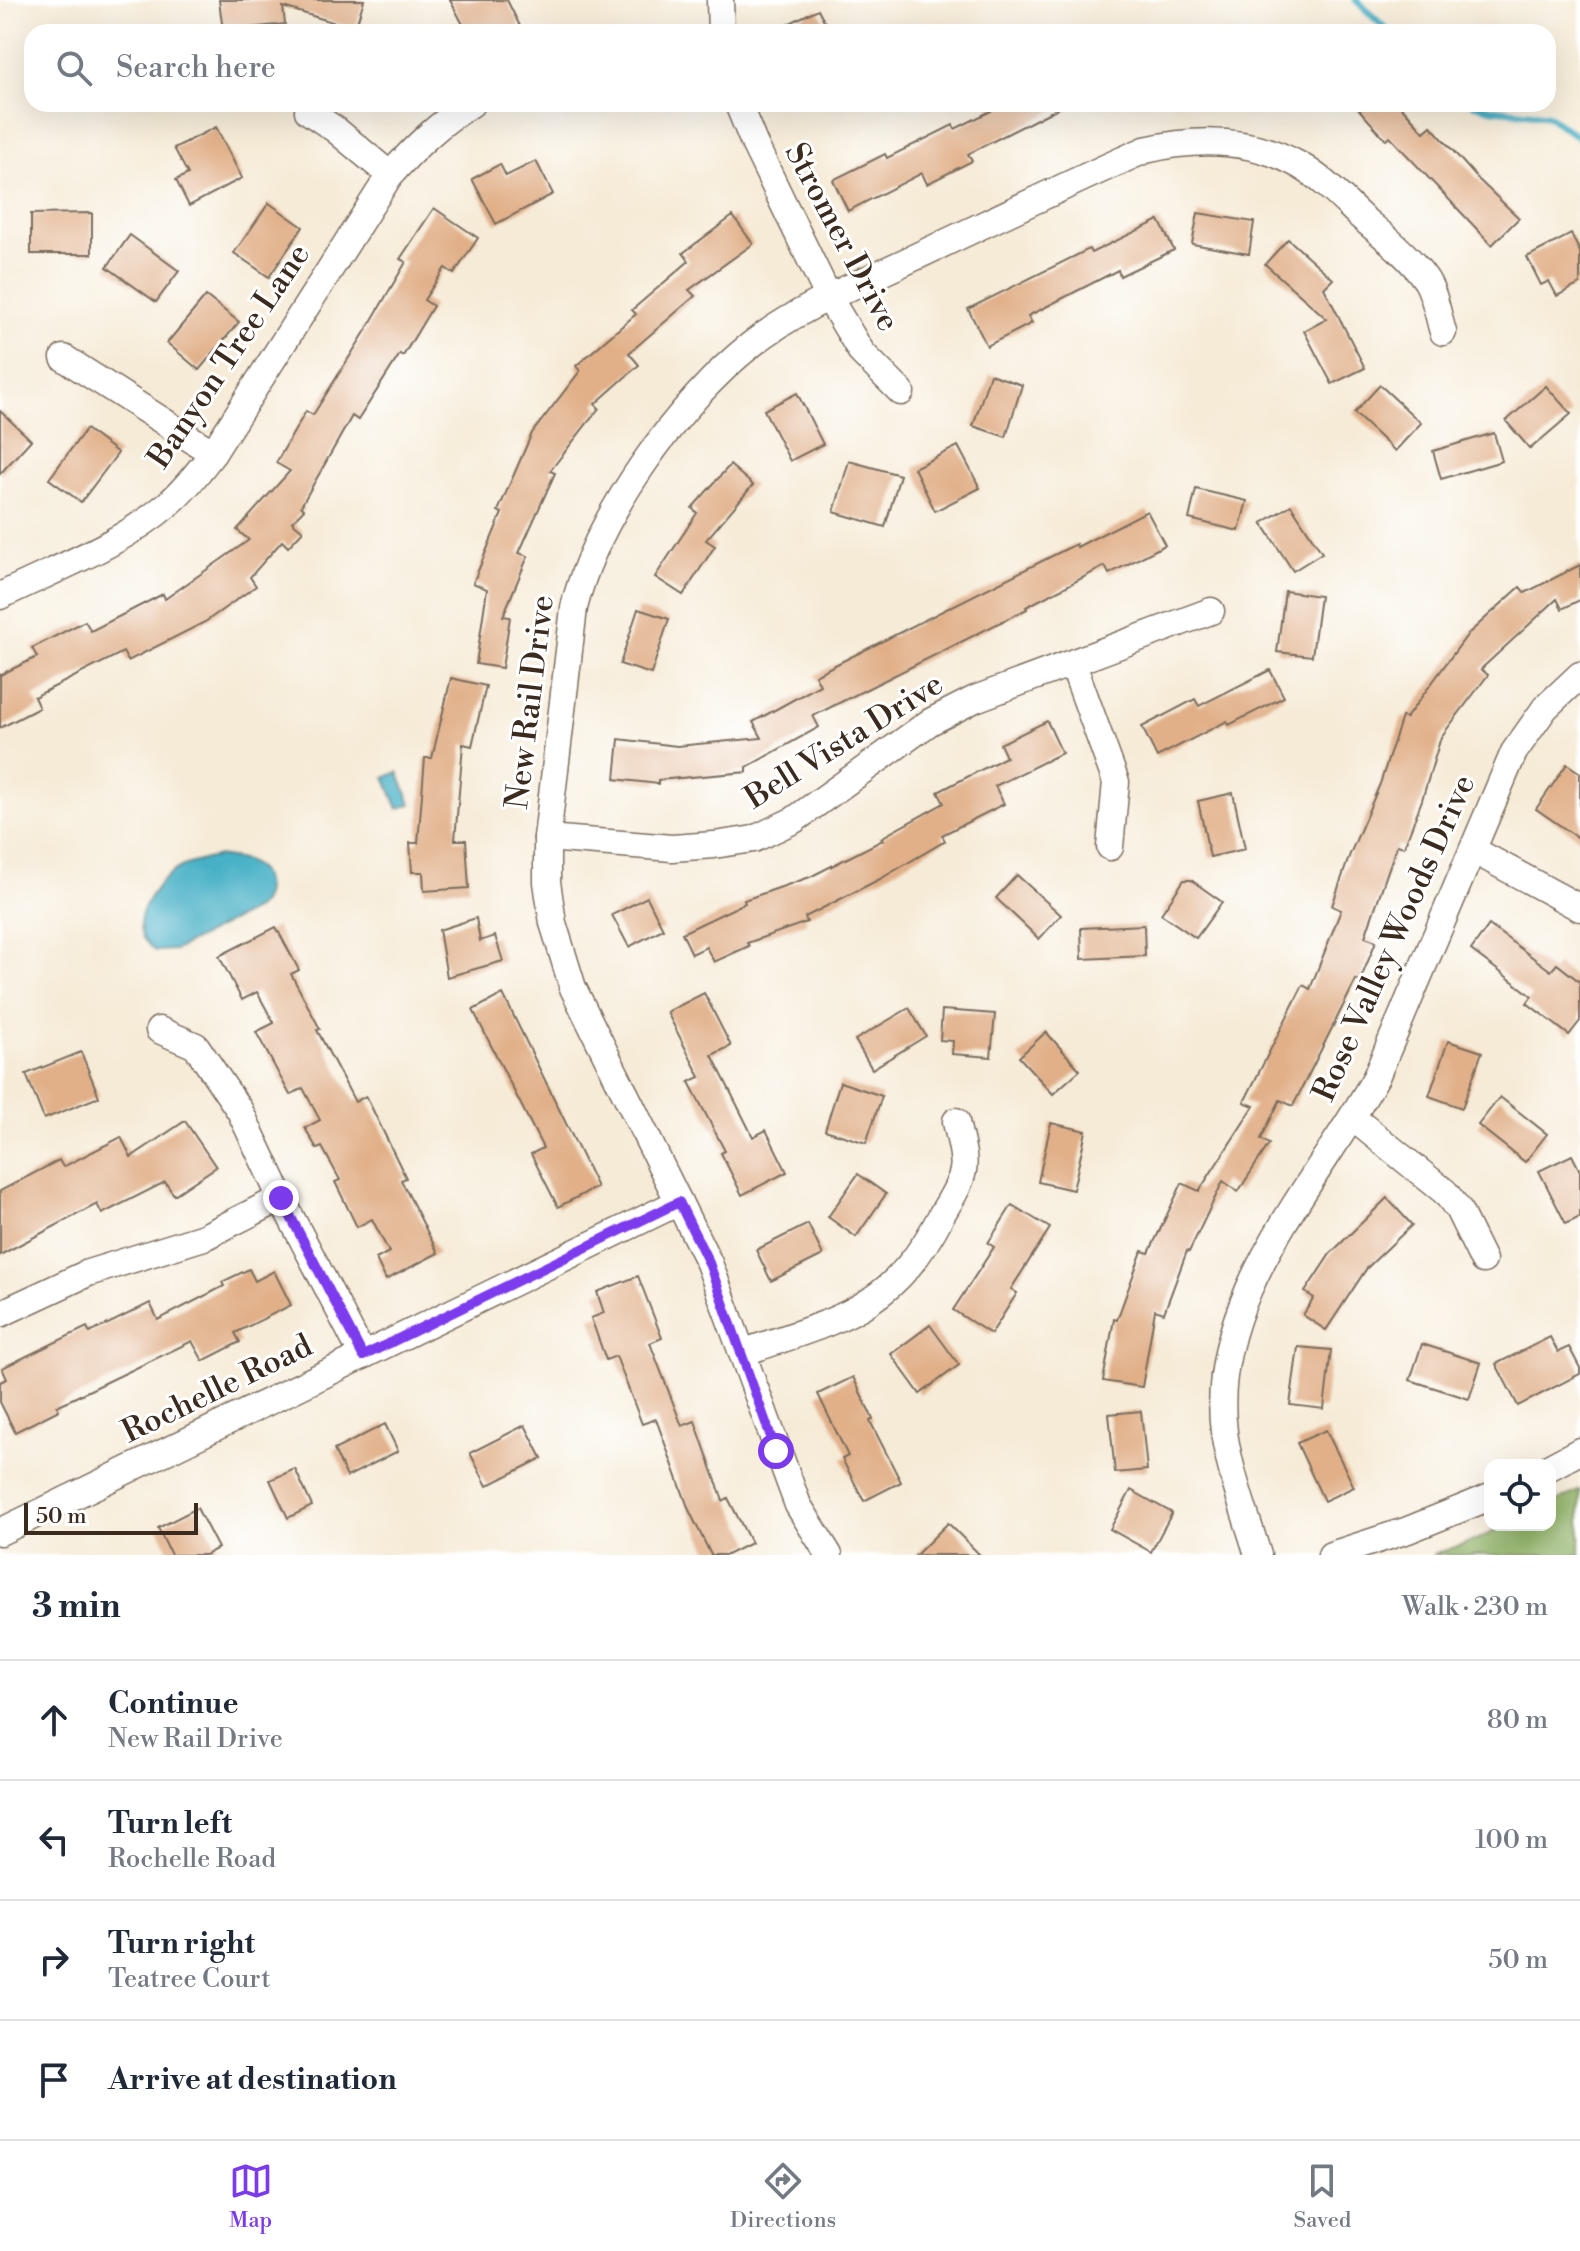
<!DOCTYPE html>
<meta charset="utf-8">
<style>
:root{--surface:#fff;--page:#f2f2f3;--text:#1f2937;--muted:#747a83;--line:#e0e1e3;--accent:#7c3aed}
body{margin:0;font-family:"Libre Bodoni",serif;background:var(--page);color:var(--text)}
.controls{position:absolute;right:24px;bottom:24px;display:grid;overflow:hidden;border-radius:16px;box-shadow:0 8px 32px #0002}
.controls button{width:72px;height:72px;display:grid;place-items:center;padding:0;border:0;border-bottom:2px solid var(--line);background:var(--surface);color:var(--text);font:40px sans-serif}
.scale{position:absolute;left:24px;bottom:20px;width:174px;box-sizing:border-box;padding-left:8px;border:4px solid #3b2a1e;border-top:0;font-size:22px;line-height:28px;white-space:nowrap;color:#3b2a1e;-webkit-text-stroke:6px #fff;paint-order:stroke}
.stop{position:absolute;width:24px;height:24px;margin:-18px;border:6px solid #7c3aed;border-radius:50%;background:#fff}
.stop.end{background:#7c3aed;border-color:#fff;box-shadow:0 2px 8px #0008}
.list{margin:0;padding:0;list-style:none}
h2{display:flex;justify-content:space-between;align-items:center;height:104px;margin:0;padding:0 32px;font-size:34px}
h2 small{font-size:26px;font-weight:400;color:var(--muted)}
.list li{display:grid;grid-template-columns:52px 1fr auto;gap:24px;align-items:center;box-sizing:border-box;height:120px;padding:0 32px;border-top:2px solid var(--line)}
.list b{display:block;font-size:30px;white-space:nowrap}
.list p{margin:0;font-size:26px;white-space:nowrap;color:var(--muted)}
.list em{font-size:26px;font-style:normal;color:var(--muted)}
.icon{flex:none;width:44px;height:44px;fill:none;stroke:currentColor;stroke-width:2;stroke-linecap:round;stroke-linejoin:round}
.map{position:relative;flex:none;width:1580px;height:1555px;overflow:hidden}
.search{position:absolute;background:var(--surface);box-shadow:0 8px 32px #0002;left:24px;right:24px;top:24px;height:88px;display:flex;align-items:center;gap:20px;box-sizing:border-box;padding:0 28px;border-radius:24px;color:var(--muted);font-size:30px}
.sheet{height:584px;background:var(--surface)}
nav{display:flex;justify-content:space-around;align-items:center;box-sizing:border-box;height:112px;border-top:2px solid var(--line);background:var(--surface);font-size:22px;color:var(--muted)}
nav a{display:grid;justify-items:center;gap:4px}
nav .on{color:var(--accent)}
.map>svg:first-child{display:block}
</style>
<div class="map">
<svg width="1580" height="1555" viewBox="0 0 1580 1555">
<rect width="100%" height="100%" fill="#fff"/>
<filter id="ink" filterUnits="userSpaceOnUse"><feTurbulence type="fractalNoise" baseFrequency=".0125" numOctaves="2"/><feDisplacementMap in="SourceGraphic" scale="16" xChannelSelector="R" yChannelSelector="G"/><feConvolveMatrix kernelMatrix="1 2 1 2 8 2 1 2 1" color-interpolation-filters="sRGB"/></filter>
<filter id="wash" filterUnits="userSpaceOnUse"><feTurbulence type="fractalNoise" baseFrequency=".006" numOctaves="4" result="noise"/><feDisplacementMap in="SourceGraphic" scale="32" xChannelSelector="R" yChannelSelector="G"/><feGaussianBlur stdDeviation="1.8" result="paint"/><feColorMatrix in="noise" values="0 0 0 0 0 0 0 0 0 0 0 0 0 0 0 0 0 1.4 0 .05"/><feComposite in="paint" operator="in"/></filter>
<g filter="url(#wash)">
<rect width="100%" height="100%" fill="#f6ebd7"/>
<polygon fill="#90b266" stroke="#666e42" stroke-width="2" points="1580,1490 1580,1555 1433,1555 1478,1539 1508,1525 1550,1525 1550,1505"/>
<g fill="#47b0c6" stroke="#416d72" stroke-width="2">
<polygon points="398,772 411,804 398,809 385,777"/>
<path d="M 218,856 C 227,858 237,858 245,861 C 267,869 273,894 256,909 L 175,950 L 155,951 C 151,947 144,941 142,936 C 133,911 161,877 181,867 C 192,862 206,859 218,856 Z"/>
</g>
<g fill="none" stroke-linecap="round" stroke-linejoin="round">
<g stroke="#47b0c6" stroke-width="7">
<polyline points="1356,0 1389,32"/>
<polyline points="1474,104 1493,109 1547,115 1580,139"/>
</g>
</g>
<g id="blocks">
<g fill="#e1b089">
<polygon points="219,0 364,0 355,29 283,7 285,24 223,31"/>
<polygon points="450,0 507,0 520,26 509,32 467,32"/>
<polygon points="818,9 830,32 772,32"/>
<polygon points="988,104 1066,104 968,154 972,161 927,184 922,173 848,211 833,180 885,154 887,158 953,125 955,129 991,111"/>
<polygon points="1354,104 1399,104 1424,132 1431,126 1478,179 1519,218 1492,245 1390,137 1386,140"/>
<polygon points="216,127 242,178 189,206 176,180 188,174 174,148"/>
<polygon points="536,161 553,194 496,224 472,179 500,164 506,176"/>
<polygon points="269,203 303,227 269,277 234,253"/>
<polygon points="434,208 478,238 454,274 445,268 424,300 433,306 403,356 400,354 358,420 352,416 301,506 304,509 292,522 303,531 288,547 282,541 250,577 256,586 205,622 128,661 123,652 34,697 39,708 0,728 0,675 37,657 32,648 85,621 91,631 163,594 165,599 249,540 237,530 290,471 276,463 306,411 313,415 365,332 406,262 400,259"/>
<polygon points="92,213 92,254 31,254 31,214"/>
<polygon points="1198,213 1254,222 1249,254 1192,244"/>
<polygon points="733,216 753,244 689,290 695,296 629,353 639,365 595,404 599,408 550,471 555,473 519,553 528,556 503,616 510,617 502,668 476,664 487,589 473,583 502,513 498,511 532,433 580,371 576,366 636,314 632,310 689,261 683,253"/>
<polygon points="1159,220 1174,250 1120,276 1118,270 1028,316 1032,323 987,346 968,309 1089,249 1091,253"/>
<polygon points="1571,234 1580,252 1580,284 1557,296 1549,281 1541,285 1527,257"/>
<polygon points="130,235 179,271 156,302 107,267"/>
<polygon points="1288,239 1333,279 1324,288 1365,368 1332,384 1304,331 1327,319 1265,264"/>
<polygon points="206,296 239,322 199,370 167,343"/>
<polygon points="990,374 1022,385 1006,437 973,426"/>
<polygon points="1380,385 1421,423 1395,451 1354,413"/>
<polygon points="1546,386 1571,414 1530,449 1506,421"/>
<polygon points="797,393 823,444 790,461 764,410"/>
<polygon points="0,411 31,440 0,474"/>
<polygon points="86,429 118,453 81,502 49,479"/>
<polygon points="1494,433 1502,461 1441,479 1433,451"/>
<polygon points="958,446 980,488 935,511 914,468"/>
<polygon points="849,461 900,475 885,527 834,512"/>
<polygon points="730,465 753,485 706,540 715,546 683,595 655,577 697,513 692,508"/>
<polygon points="1196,489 1247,501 1239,531 1189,519"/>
<polygon points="1291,505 1322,553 1293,571 1262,523"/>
<polygon points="1147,511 1165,545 1109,574 1105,566 1026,607 1027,609 813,716 819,727 747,767 747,772 658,780 658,784 615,779 619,739 677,746 762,738 753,722 820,685 815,675 1076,544 1077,547"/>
<polygon points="1580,565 1580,600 1562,609 1557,599 1481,669 1488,675 1441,737 1422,800 1404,847 1397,845 1365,937 1376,941 1360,981 1356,980 1293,1106 1280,1100 1261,1139 1269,1144 1238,1192 1223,1181 1189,1252 1187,1251 1164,1313 1155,1310 1142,1387 1103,1381 1114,1319 1117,1320 1142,1251 1149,1253 1182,1183 1199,1191 1254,1106 1244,1102 1303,985 1310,989 1341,910 1332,906 1350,854 1380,784 1402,717 1406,718 1468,634 1520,587 1525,593"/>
<polygon points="1285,591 1320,596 1312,656 1277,652"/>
<polygon points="638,609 669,619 651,674 620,664"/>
<polygon points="1270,670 1284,697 1229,725 1227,721 1157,757 1142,727 1195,699 1199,706"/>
<polygon points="451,678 486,686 472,746 463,744 455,840 466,840 469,888 424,891 423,872 412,872 410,843 418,843 425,758 432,758"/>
<polygon points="1047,721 1062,753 995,786 1004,804 942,835 945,841 880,879 805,917 807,922 747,943 749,946 714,962 706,947 692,954 682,933 745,903 744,900 810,877 883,840 881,838 944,803 938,792 1006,757 1000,744"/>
<polygon points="1567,764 1580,773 1580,839 1536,809"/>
<polygon points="1233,793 1245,849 1210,857 1198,801"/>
<polygon points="1017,875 1061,915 1039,939 996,898"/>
<polygon points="1184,880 1191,880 1222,902 1196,938 1161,914"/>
<polygon points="647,897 663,929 629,947 612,915"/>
<polygon points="476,918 480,941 495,936 503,961 447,977 439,930"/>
<polygon points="1144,925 1145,956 1082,959 1081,928"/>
<polygon points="1489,925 1551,971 1557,964 1580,982 1580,1021 1569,1035 1527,1003 1532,996 1471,950"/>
<polygon points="276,927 299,970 291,974 320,1029 317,1030 355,1102 366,1096 406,1178 401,1180 438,1253 386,1280 376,1259 389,1252 372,1219 357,1227 335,1182 340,1180 322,1147 317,1149 305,1128 320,1120 303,1088 290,1095 256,1032 274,1023 257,992 242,1000 219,956"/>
<polygon points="704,993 731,1046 712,1055 753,1137 766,1130 787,1172 742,1195 721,1153 725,1151 689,1082 700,1077 667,1012"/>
<polygon points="503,994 597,1187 558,1207 531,1154 543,1148 473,1010"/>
<polygon points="909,1008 926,1036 872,1069 855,1040"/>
<polygon points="942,1010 995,1014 991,1057 952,1054 953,1041 940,1040"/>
<polygon points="1046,1032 1080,1070 1053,1094 1019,1057"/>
<polygon points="1448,1041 1482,1052 1462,1108 1429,1096"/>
<polygon points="81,1052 99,1097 44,1119 26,1074"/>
<polygon points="840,1082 882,1096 866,1143 825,1130"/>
<polygon points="1500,1097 1547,1134 1525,1162 1478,1125"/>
<polygon points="185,1121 216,1167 174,1195 165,1182 102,1214 97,1204 0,1255 0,1191 59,1160 63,1167 121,1137 131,1157"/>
<polygon points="1051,1123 1086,1131 1073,1190 1038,1182"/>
<polygon points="1572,1155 1580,1171 1580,1217 1566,1224 1539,1171"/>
<polygon points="858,1174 886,1194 856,1237 828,1217"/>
<polygon points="1387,1198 1412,1225 1367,1268 1326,1330 1303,1315 1314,1298 1305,1292 1330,1254"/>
<polygon points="1012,1205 1050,1228 1011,1289 1017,1293 991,1334 953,1310 994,1247 988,1243"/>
<polygon points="808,1224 823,1255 771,1281 756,1250"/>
<polygon points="249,1269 255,1281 274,1271 291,1305 235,1333 240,1342 203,1361 192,1341 57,1406 59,1410 15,1432 0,1402 0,1382 7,1379 2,1368 87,1327 90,1333 150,1303 158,1320 224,1286 222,1282"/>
<polygon points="638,1276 662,1338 650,1343 682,1426 695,1421 723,1501 728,1498 751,1543 727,1555 711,1555 689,1510 656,1419 642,1424 616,1356 606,1360 591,1318 604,1313 597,1292"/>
<polygon points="930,1325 959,1365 920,1394 891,1354"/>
<polygon points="1550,1337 1558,1352 1569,1347 1580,1368 1580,1374 1518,1406 1496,1364"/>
<polygon points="1422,1344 1481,1363 1469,1399 1410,1380"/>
<polygon points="1298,1347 1331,1350 1324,1409 1290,1405"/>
<polygon points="853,1377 873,1419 870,1421 901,1482 864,1501 842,1459 848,1456 818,1394"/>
<polygon points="1141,1411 1147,1470 1115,1473 1109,1414"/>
<polygon points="385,1424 398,1451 347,1477 334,1450"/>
<polygon points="525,1425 542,1458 487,1486 470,1453"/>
<polygon points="1326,1430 1354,1487 1324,1501 1297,1443"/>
<polygon points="295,1469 312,1506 288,1518 270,1480"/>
<polygon points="1131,1490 1172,1513 1151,1552 1110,1529"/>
<polygon points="197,1508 218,1548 205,1555 171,1555 158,1528"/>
<polygon points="948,1523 980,1555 916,1555"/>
</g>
</g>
</g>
<g filter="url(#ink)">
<use href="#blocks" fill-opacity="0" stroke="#7c6e5f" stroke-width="2"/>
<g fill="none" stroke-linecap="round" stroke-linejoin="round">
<g stroke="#7c6e5f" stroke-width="29">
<g id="minor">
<polyline points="720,0 721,32"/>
<polyline points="738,104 754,143 829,298 862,353 901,392"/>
<polyline points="308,111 336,130 390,175"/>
<polyline points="64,358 213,453"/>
<path d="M 0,596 C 57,568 120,545 168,504 C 185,490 199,471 213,453 L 390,175 C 415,147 439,123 471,104"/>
<polyline points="1073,664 1116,782 1110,847"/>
<polyline points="547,838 672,848 714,845 754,839 794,820 930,722 975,699 1211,611"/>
<polyline points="1473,850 1580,908"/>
<polyline points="159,1030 196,1046 240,1111 281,1198 363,1356"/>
<polyline points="1353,1118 1445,1192 1458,1209 1483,1260"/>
<polyline points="0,1314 88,1273 204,1237 281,1198"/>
<path d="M 742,1353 C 838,1319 892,1312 942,1214 C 949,1202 961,1184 963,1170 C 966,1156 958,1135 956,1121"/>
<polyline points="1550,1467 1580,1451"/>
<polyline points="0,1532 679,1202"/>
<path d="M 829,1555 L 798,1505 L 709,1263 L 573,988 L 553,923 L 547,882 L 547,838 L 574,608 C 595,518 679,401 752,344 C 799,307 859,284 913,258 C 990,222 1067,184 1145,150 C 1197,138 1251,138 1299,165 C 1322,178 1341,198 1360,216 C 1382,235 1409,255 1426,280 C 1435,294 1438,316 1443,332"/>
<path d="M 1258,1555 C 1246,1515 1230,1474 1224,1432 C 1207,1299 1315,1186 1376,1077 L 1514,752 L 1545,708 L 1580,675"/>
<polyline points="1331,1555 1408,1530 1490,1497"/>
</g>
</g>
<use href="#minor" stroke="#fff" stroke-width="26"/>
</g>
</g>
<g fill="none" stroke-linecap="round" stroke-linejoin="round" filter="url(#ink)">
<polyline stroke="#7c3aed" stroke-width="10" points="281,1198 363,1356 679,1202 709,1263 776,1451"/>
</g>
<g text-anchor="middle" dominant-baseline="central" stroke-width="6" stroke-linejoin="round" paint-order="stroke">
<g font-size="32" fill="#3b2a1e" stroke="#fff">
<text transform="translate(842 237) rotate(62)">Stromer Drive</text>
<text transform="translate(229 356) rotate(-56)">Banyon Tree Lane</text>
<text transform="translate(530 702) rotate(-83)">New Rail Drive</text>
<text transform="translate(844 741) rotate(-32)">Bell Vista Drive</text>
<text transform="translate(1394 938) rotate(-66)">Rose Valley Woods Drive</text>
<text transform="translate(217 1389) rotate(-26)">Rochelle Road</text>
</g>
</g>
</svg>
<div class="controls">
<button><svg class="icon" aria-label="locate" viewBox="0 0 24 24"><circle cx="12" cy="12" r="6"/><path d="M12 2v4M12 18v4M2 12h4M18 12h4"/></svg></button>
</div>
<div class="scale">50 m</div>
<div class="stop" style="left:776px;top:1451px"></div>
<div class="stop end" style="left:281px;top:1198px"></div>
<div class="search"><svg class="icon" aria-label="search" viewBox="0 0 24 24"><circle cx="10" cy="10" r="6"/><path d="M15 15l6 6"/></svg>Search here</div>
</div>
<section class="sheet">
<h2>3 min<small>Walk · 230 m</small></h2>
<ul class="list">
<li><svg class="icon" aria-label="ahead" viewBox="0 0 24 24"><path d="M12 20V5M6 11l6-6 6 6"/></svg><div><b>Continue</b><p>New Rail Drive</p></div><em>80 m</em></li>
<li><svg class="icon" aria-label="left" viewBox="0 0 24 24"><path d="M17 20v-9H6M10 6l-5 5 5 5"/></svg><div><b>Turn left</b><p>Rochelle Road</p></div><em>100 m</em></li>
<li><svg class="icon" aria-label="right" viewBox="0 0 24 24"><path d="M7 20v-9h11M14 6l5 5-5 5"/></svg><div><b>Turn right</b><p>Teatree Court</p></div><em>50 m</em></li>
<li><svg class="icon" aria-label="arrive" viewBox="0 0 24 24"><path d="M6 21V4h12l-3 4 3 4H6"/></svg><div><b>Arrive at destination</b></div></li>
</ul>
</section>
<nav>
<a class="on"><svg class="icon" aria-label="map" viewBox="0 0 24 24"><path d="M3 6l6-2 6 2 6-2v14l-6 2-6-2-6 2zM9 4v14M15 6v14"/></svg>Map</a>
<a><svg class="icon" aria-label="directions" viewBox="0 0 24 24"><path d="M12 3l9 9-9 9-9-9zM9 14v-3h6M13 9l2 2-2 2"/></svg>Directions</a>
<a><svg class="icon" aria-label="saved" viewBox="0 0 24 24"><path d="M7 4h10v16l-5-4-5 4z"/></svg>Saved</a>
</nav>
